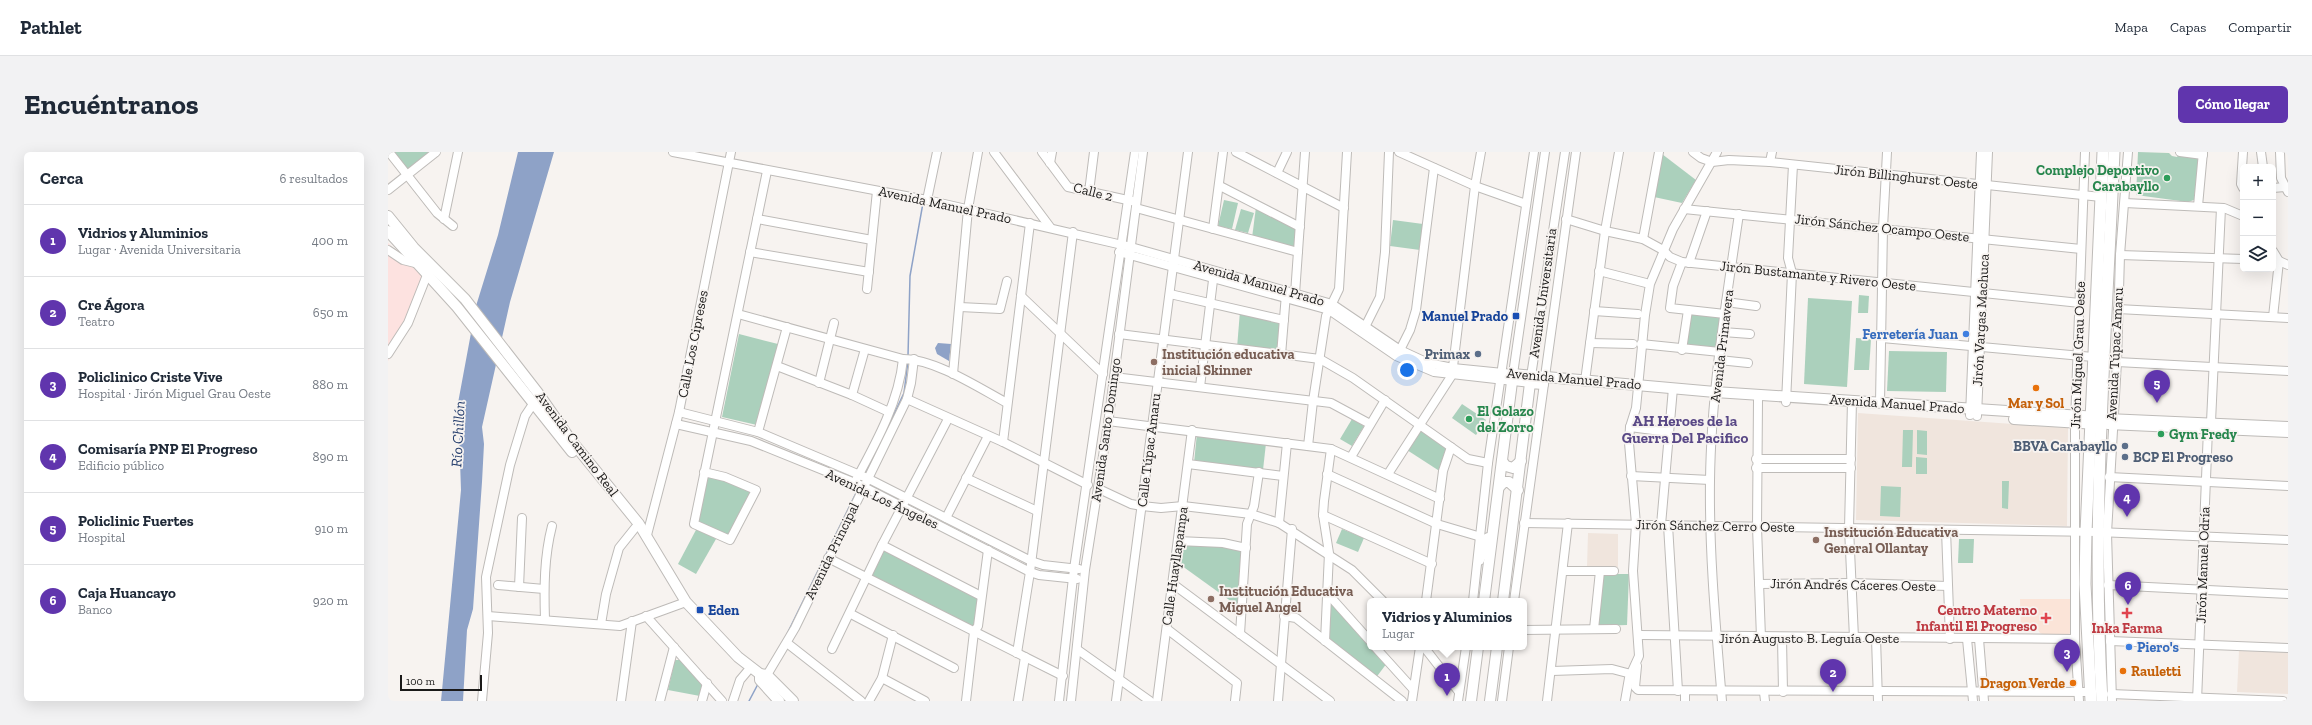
<!DOCTYPE html>
<html lang="es">
<meta charset="utf-8">
<style>
:root{--surface:#fff;--page:#f2f2f3;--text:#1f2937;--muted:#747a83;--line:#e0e1e3;--accent:#6035ad}
body{margin:0;font-family:"Zilla Slab",serif;background:var(--page);color:var(--text)}
.controls{position:absolute;right:12px;top:12px;display:grid;overflow:hidden;border-radius:6px;box-shadow:0 4px 16px #0002}
.controls button{width:36px;height:36px;display:grid;place-items:center;padding:0;border:0;border-bottom:1px solid var(--line);background:var(--surface);color:var(--text);font:20px sans-serif}
.scale{position:absolute;left:12px;bottom:10px;width:82px;box-sizing:border-box;padding-left:4px;border:2px solid #1b1a19;border-top:0;font-size:11px;line-height:14px;white-space:nowrap;color:#1b1a19;-webkit-text-stroke:3px #f7f3f0;paint-order:stroke}
.you{position:absolute;left:1019px;top:218px;width:14px;height:14px;margin:-10px;border:3px solid #fff;border-radius:50%;background:#1a73e8;box-shadow:0 0 0 6px #1a73e833}
.badge{display:grid;place-items:center;width:26px;height:26px;border-radius:50%;background:var(--accent);color:#fff;font-size:13px;font-weight:700}
.pin{position:absolute;translate:-50% -33px;filter:drop-shadow(0 1px 2px #0008)}
.pin::after{content:'';position:absolute;top:21px;width:14px;height:12px;background:inherit;clip-path:polygon(0 0,100% 0,50% 100%)}
.popup{position:absolute;left:979px;top:446px;width:160px;height:52px;box-sizing:border-box;display:grid;place-content:center;border-radius:6px;background:var(--surface);filter:drop-shadow(0 1px 3px #0005);font-size:13px;white-space:nowrap;color:var(--muted)}
.popup b{font-size:15px;color:var(--text)}
.popup::after{content:'';position:absolute;left:50%;top:100%;margin-left:-8px;border:8px solid transparent;border-top-color:var(--surface)}
.list{margin:0;padding:0;list-style:none}
h2{display:flex;justify-content:space-between;align-items:center;height:52px;margin:0;padding:0 16px;font-size:17px}
h2 small{font-size:13px;font-weight:400;color:var(--muted)}
.list li{display:grid;grid-template-columns:26px 1fr auto;gap:12px;align-items:center;box-sizing:border-box;height:72px;padding:0 16px;border-top:1px solid var(--line)}
.list b{display:block;font-size:15px;white-space:nowrap}
.list p{margin:0;font-size:13px;white-space:nowrap;color:var(--muted)}
.list em{font-size:13px;font-style:normal;color:var(--muted)}
.icon{flex:none;width:22px;height:22px;fill:none;stroke:currentColor;stroke-width:2;stroke-linecap:round;stroke-linejoin:round}
.map{position:relative;flex:none;width:1900px;height:549px;overflow:hidden;border-radius:6px}
header{display:flex;align-items:center;gap:24px;box-sizing:border-box;height:56px;padding:0 20px;background:var(--surface);border-bottom:1px solid var(--line)}
header strong{font-size:19px}
nav{display:flex;gap:22px;margin-inline-start:auto;font-size:14px}
.intro{display:flex;align-items:center;justify-content:space-between;box-sizing:border-box;height:96px;padding:0 24px}
h1{margin:0;font-size:28px}
.button{padding:10px 18px;border-radius:6px;background:var(--accent);color:#fff;font-size:14px;font-weight:700}
main{display:flex;gap:24px;padding:0 24px}
aside{flex:1;background:var(--surface);border-radius:6px;box-shadow:0 4px 16px #0002}
.map>svg:first-child{display:block}
</style>
<header>
<strong>Pathlet</strong>
<nav><a>Mapa</a><a>Capas</a><a>Compartir</a></nav>
</header>
<div class="intro"><h1>Encuéntranos</h1><a class="button">Cómo llegar</a></div>
<main>
<aside>
<h2>Cerca<small>6 resultados</small></h2>
<ul class="list">
<li><span class="badge">1</span><div><b>Vidrios y Aluminios</b><p>Lugar · Avenida Universitaria</p></div><em>400 m</em></li>
<li><span class="badge">2</span><div><b>Cre Ágora</b><p>Teatro</p></div><em>650 m</em></li>
<li><span class="badge">3</span><div><b>Policlinico Criste Vive</b><p>Hospital · Jirón Miguel Grau Oeste</p></div><em>880 m</em></li>
<li><span class="badge">4</span><div><b>Comisaría PNP El Progreso</b><p>Edificio público</p></div><em>890 m</em></li>
<li><span class="badge">5</span><div><b>Policlinic Fuertes</b><p>Hospital</p></div><em>910 m</em></li>
<li><span class="badge">6</span><div><b>Caja Huancayo</b><p>Banco</p></div><em>920 m</em></li>
</ul>
</aside>
<div class="map">
<svg width="1900" height="549" viewBox="0 0 1900 549">
<rect width="100%" height="100%" fill="#f7f3f0"/>
<g fill="#f0e5dd">
<polygon points="1470,261 1680,276 1679,374 1468,368"/>
<polygon points="1200,381 1230,382 1230,415 1199,415"/>
<polygon points="1851,499 1900,500 1900,542 1849,540"/>
</g>
<polygon fill="#fde2e0" points="0,91 35,125 23,174 0,209"/>
<polygon fill="#fbe4d8" points="1632,447 1683,447 1684,479 1681,482 1657,483 1652,481 1650,478 1633,478"/>
<g fill="#abd0bc">
<polygon points="5,0 42,0 20,19"/>
<polygon points="1750,0 1781,1 1784,4 1789,5 1791,2 1809,6 1811,10 1806,48 1800,50 1748,43"/>
<polygon points="1274,2 1308,28 1294,51 1266,45"/>
<polygon points="836,48 850,51 844,77 830,74"/>
<polygon points="868,55 909,75 908,97 864,86"/>
<polygon points="853,57 866,61 860,81 847,78"/>
<polygon points="1005,68 1035,72 1032,98 1002,94"/>
<polygon points="1471,143 1481,144 1480,161 1470,161"/>
<polygon points="1420,146 1464,149 1459,235 1416,232"/>
<polygon points="852,159 894,170 891,201 849,196"/>
<polygon points="1303,160 1335,163 1330,197 1298,195"/>
<polygon points="351,182 390,192 369,273 334,265"/>
<polygon points="1468,186 1483,187 1481,218 1466,218"/>
<polygon points="1501,199 1559,200 1558,240 1499,239"/>
<polygon points="1074,252 1098,268 1088,283 1064,266"/>
<polygon points="964,267 976,274 964,294 952,287"/>
<polygon points="1032,275 1060,296 1053,320 1019,298"/>
<polygon points="1515,278 1525,278 1524,315 1514,315"/>
<polygon points="1529,278 1539,279 1539,303 1529,302"/>
<polygon points="809,281 878,291 875,318 806,311"/>
<polygon points="1528,305 1539,306 1539,322 1528,322"/>
<polygon points="318,323 365,339 340,385 309,370"/>
<polygon points="1614,329 1621,329 1620,357 1614,356"/>
<polygon points="1493,334 1513,335 1512,365 1492,364"/>
<polygon points="309,376 328,387 308,422 290,412"/>
<polygon points="954,377 976,386 970,400 948,391"/>
<polygon points="1571,387 1586,387 1585,411 1570,411"/>
<polygon points="792,392 835,393 855,398 851,455 790,411"/>
<polygon points="496,396 591,446 585,476 481,423"/>
<polygon points="1214,422 1241,422 1239,473 1208,474"/>
<polygon points="941,447 982,492 982,495 985,495 999,511 987,527 939,488"/>
<polygon points="287,508 292,508 314,533 312,544 280,538"/>
</g>
<g fill="#8ea2c7">
<polygon points="130,0 166,0 122,150 94,275 96,292 94,330 85,457 79,478 75,549 53,549 73,338 70,251 88,154 110,83"/>
<polygon points="550,191 563,192 561,209 549,202 547,196"/>
</g>
<g fill="none" stroke-linecap="round" stroke-linejoin="round">
<g stroke="#8ea2c7" stroke-width="1.5">
<polyline points="520,204 522,124 535,51"/>
<polyline points="477,323 516,241 520,209"/>
<polyline points="399,482 471,335"/>
<polyline points="361,549 370,532"/>
</g>
<g stroke="#bebbb8" stroke-width="10">
<g id="minor">
<polyline points="1,0 49,61 65,74"/>
<polyline points="285,0 539,48 743,95 944,152 1012,198 1040,211 1065,216 1125,222 1157,0"/>
<polyline points="606,0 662,75"/>
<polyline points="654,0 680,35 744,49"/>
<polyline points="848,0 956,56"/>
<polyline points="1011,0 1087,34 1138,52"/>
<polyline points="1305,0 1313,6 1324,10 1341,8 1382,10 1713,45"/>
<polyline points="1792,0 1815,3"/>
<polyline points="1873,0 1875,15"/>
<polyline points="1892,0 1893,26 1900,40"/>
<polyline points="1382,10 1384,0"/>
<polyline points="662,11 664,0"/>
<polyline points="889,21 899,0"/>
<polyline points="832,34 912,75"/>
<polyline points="1855,36 1853,32 1855,0"/>
<polyline points="1885,36 1897,35"/>
<polyline points="0,38 48,0"/>
<polyline points="701,40 706,0"/>
<polyline points="539,48 549,0"/>
<polyline points="1737,51 1836,56 1855,64"/>
<polyline points="1810,54 1815,0"/>
<polyline points="748,56 910,100"/>
<polyline points="1296,57 1693,97"/>
<polyline points="56,67 70,0"/>
<polyline points="369,67 484,88"/>
<polyline points="1178,67 1217,79 1255,87 1275,98 1282,105 1294,110 1692,151"/>
<polyline points="825,77 835,0"/>
<polyline points="1255,87 1271,0"/>
<polyline points="0,98 15,108 27,111"/>
<polyline points="1885,99 1891,109 1900,113"/>
<polyline points="362,100 481,120"/>
<polyline points="731,100 941,158 1008,204 1046,220 1142,231 1177,0"/>
<polyline points="1732,103 1855,107"/>
<polyline points="1885,108 1891,109 1885,165"/>
<polyline points="1294,110 1285,134 1282,156 1337,162"/>
<polyline points="1301,111 1319,59"/>
<polyline points="1211,119 1258,131"/>
<polyline points="479,137 489,39"/>
<polyline points="782,142 896,168"/>
<polyline points="907,142 917,0"/>
<polyline points="633,144 715,222"/>
<polyline points="1338,150 1368,154"/>
<polyline points="572,155 612,157 619,129"/>
<polyline points="1730,157 1900,166"/>
<polyline points="1206,159 1250,162"/>
<polyline points="350,162 515,207"/>
<polyline points="975,179 992,145 997,100 1001,0"/>
<polyline points="1335,180 1362,182"/>
<polyline points="731,182 932,207 965,226 1080,307 1100,311"/>
<polyline points="1494,186 1705,205"/>
<polyline points="1202,191 1245,192"/>
<polyline points="1253,192 1332,200"/>
<polyline points="1294,198 1300,158"/>
<polyline points="0,202 20,171 39,123"/>
<polyline points="1010,202 1022,178 1028,158 1046,16"/>
<polyline points="893,203 898,142"/>
<polyline points="1331,208 1360,211"/>
<polyline points="1729,210 1900,219"/>
<polyline points="389,214 464,243 501,260"/>
<polyline points="565,222 580,57 590,0"/>
<polyline points="726,225 943,251 982,272"/>
<polyline points="1197,229 1217,79 1231,0"/>
<polyline points="431,231 446,171"/>
<polyline points="812,235 826,120"/>
<polyline points="464,243 477,197"/>
<polyline points="519,247 615,290 700,333"/>
<polyline points="1370,248 1369,375 1373,486"/>
<polyline points="1464,249 1461,376 1466,486"/>
<polyline points="1398,250 1404,121 1400,106 1405,13"/>
<polyline points="1492,251 1495,76 1499,0"/>
<polyline points="291,260 370,280 479,326 643,409 655,413 691,417"/>
<polyline points="1582,263 1593,0"/>
<polyline points="1589,264 1600,0"/>
<polyline points="1719,266 1900,274"/>
<polyline points="720,269 943,297 1052,347"/>
<polyline points="1823,270 1833,56"/>
<polyline points="288,272 363,289 472,333 642,420 651,423 689,427"/>
<polyline points="1720,273 1900,281"/>
<polyline points="1242,275 1280,280"/>
<polyline points="370,280 399,175"/>
<polyline points="615,290 642,71"/>
<polyline points="920,294 925,249 938,164 951,137 959,0"/>
<polyline points="963,305 997,248"/>
<polyline points="1368,307 1463,307"/>
<polyline points="800,312 895,324"/>
<polyline points="1368,316 1463,316"/>
<path d="M 316,320 L 337,325 L 368,338 L 342,388 L 306,372 C 330,254 355,136 379,19"/>
<polyline points="939,322 1049,372 1093,385"/>
<polyline points="1000,322 1064,223 1087,34 1093,0"/>
<polyline points="1243,324 1322,328"/>
<polyline points="1721,325 1900,334"/>
<path d="M 469,326 C 489,289 511,249 515,207 C 547,207 591,236 619,251"/>
<polyline points="578,326 649,359"/>
<polyline points="711,337 743,352 754,354 773,356 795,354 863,362 891,371 964,418 995,449"/>
<polyline points="935,363 1044,412"/>
<polyline points="558,366 600,284"/>
<polyline points="891,371 899,291"/>
<polyline points="1136,371 1710,380 1900,388"/>
<polyline points="1273,373 1285,236"/>
<polyline points="1280,373 1290,539"/>
<polyline points="1558,378 1562,487"/>
<polyline points="259,383 291,260 343,0"/>
<polyline points="790,389 835,391 858,396"/>
<polyline points="494,393 593,444"/>
<polyline points="440,406 675,524"/>
<polyline points="1175,419 1226,419"/>
<polyline points="785,432 942,549"/>
<polyline points="1371,432 1464,431 1560,434"/>
<polyline points="110,433 156,437"/>
<polyline points="1720,433 1900,442"/>
<polyline points="131,435 134,366"/>
<polyline points="939,441 982,489"/>
<polyline points="1038,449 1055,319 1063,295"/>
<polyline points="1085,449 1100,311 1146,0"/>
<polyline points="1126,449 1188,0"/>
<polyline points="463,462 566,516"/>
<polyline points="100,464 232,474 298,450"/>
<polyline points="258,464 334,549"/>
<polyline points="896,464 908,466 1014,549"/>
<path d="M 157,468 C 156,436 156,405 164,374"/>
<polyline points="213,472 218,442 231,396 247,376"/>
<polyline points="779,477 849,531 847,549"/>
<polyline points="1206,477 1212,419"/>
<polyline points="1136,478 1228,477"/>
<polyline points="852,482 859,372 866,354 871,320"/>
<polyline points="1251,483 1687,487"/>
<polyline points="1394,486 1395,540"/>
<polyline points="1488,486 1490,549"/>
<polyline points="1579,487 1585,549"/>
<polyline points="1591,487 1596,549"/>
<polyline points="937,489 941,401 935,363 936,349 943,297"/>
<polyline points="1722,489 1900,496"/>
<polyline points="399,491 473,549"/>
<polyline points="987,495 1025,537"/>
<polyline points="1036,495 1071,540"/>
<polyline points="444,497 494,393 560,267"/>
<polyline points="690,498 762,549"/>
<polyline points="629,501 642,420 685,80"/>
<polyline points="1249,514 1247,535 1250,538 1702,540"/>
<polyline points="1164,519 1224,517 1243,522"/>
<polyline points="379,523 407,476 519,247 523,231 526,207"/>
<polyline points="494,526 537,549"/>
<polyline points="1297,539 1297,549"/>
<polyline points="1376,540 1377,549"/>
<polyline points="1723,542 1895,549"/>
<polyline points="94,549 100,481 98,425 122,313 137,264 145,252"/>
<polyline points="233,549 244,469"/>
<polyline points="272,549 286,495"/>
<polyline points="314,549 319,531"/>
<polyline points="345,549 352,528 363,515"/>
<polyline points="481,549 494,526 505,483"/>
<polyline points="578,549 586,480 590,474 600,398"/>
<polyline points="630,549 637,505"/>
<polyline points="671,549 686,417 747,0"/>
<polyline points="683,549 697,418 720,272 755,0"/>
<polyline points="728,549 800,0"/>
<polyline points="769,549 804,278"/>
<polyline points="890,549 904,377"/>
<polyline points="1024,549 1032,495"/>
<polyline points="1070,549 1078,495"/>
<polyline points="1114,549 1121,495"/>
<polyline points="1159,549 1180,371"/>
<polyline points="1237,549 1241,526 1251,504 1245,419 1248,372 1241,291 1242,275 1248,256 1257,163 1262,132 1285,77 1329,0"/>
<path d="M 1334,549 C 1328,476 1321,402 1322,329 C 1323,240 1338,150 1351,62"/>
<polyline points="1691,549 1687,487 1687,271 1697,0"/>
<polyline points="1724,549 1719,381 1729,210 1732,103 1740,0"/>
<polyline points="1809,549 1820,277"/>
</g>
</g>
<g stroke="#bebbb8" stroke-width="12">
<g id="major">
<polyline points="0,64 26,96 77,147 150,241 182,287 251,372 298,450 350,505 372,522 379,523 405,549"/>
<polyline points="0,79 69,155 184,300"/>
<polyline points="1626,267 1709,272"/>
<polyline points="1114,309 1118,314 1125,316 1133,309"/>
<polyline points="1111,335 1116,330 1121,330 1130,338"/>
<polyline points="1091,408 1100,386"/>
<polyline points="1096,449 1125,222 1327,240 1710,265"/>
<polyline points="1115,449 1142,231 1155,232"/>
<polyline points="372,522 372,528 391,549"/>
<polyline points="1083,549 1090,495"/>
<polyline points="1102,549 1109,495"/>
</g>
</g>
<g stroke="#bebbb8" stroke-width="13">
<g id="highway">
<polyline points="1703,549 1697,432 1698,380 1715,0"/>
<path d="M 1714,549 C 1703,366 1718,183 1726,0"/>
</g>
</g>
<use href="#minor" stroke="#fff" stroke-width="8"/>
<use href="#major" stroke="#fff" stroke-width="10"/>
<use href="#highway" stroke="#fff" stroke-width="11"/>
</g>
<g fill="#2e9e5b" stroke="#f7f3f0" stroke-width="1.5">
<circle cx="1779" cy="26" r="4"/>
<circle cx="1081" cy="267" r="4"/>
<circle cx="1773" cy="282" r="4"/>
</g>
<g fill="#1a4fb4" stroke="#f7f3f0" stroke-width="1.5">
<rect x="1124" y="160" width="8" height="8" rx="2"/>
<rect x="308" y="454" width="8" height="8" rx="2"/>
</g>
<g fill="#3f7fe0" stroke="#f7f3f0" stroke-width="1.5">
<circle cx="1578" cy="182" r="4"/>
<circle cx="1741" cy="495" r="4"/>
</g>
<g fill="#5c6f8a" stroke="#f7f3f0" stroke-width="1.5">
<circle cx="1090" cy="202" r="4"/>
<circle cx="1737" cy="294" r="4"/>
<circle cx="1737" cy="305" r="4"/>
</g>
<g fill="#8d6e63" stroke="#f7f3f0" stroke-width="1.5">
<circle cx="766" cy="210" r="4"/>
<circle cx="1428" cy="388" r="4"/>
<circle cx="823" cy="447" r="4"/>
</g>
<g fill="#e8710a" stroke="#f7f3f0" stroke-width="1.5">
<circle cx="1648" cy="236" r="4"/>
<circle cx="1735" cy="519" r="4"/>
<circle cx="1685" cy="531" r="4"/>
</g>
<g fill="#e0444e" stroke="#f7f3f0" stroke-width="1.5">
<path d="M1737 455h4v4h4v4h-4v4h-4v-4h-4v-4h4z"/>
<path d="M1656 460h4v4h4v4h-4v4h-4v-4h-4v-4h4z"/>
</g>
<g text-anchor="middle" dominant-baseline="central" stroke-width="3.5" stroke-linejoin="round" paint-order="stroke">
<g font-size="14" font-weight="bold" fill="#27864d" stroke="#f7f3f0" text-anchor="start">
<text x="1771" y="18" text-anchor="end">Complejo Deportivo<tspan x="1771" dy="16">Carabayllo</tspan></text>
<text x="1089" y="259">El Golazo<tspan x="1089" dy="16">del Zorro</tspan></text>
<text x="1781" y="282">Gym Fredy</text>
</g>
<g font-size="14" fill="#1b1a19" stroke="#f7f3f0">
<text transform="translate(1518 25) rotate(6)">Jirón Billinghurst Oeste</text>
<text transform="translate(705 40) rotate(14)">Calle 2</text>
<text transform="translate(557 53) rotate(12)">Avenida Manuel Prado</text>
<text transform="translate(1494 76) rotate(6)">Jirón Sánchez Ocampo Oeste</text>
<text transform="translate(1430 124) rotate(6)">Jirón Bustamante y Rivero Oeste</text>
<text transform="translate(871 131) rotate(16)">Avenida Manuel Prado</text>
<text transform="translate(1155 141) rotate(-82)">Avenida Universitaria</text>
<text transform="translate(1593 168) rotate(-87)">Jirón Vargas Machuca</text>
<text transform="translate(305 192) rotate(-79)">Calle Los Cipreses</text>
<text transform="translate(1334 194) rotate(-83)">Avenida Primavera</text>
<text transform="translate(1727 202) rotate(-87)">Avenida Túpac Amaru</text>
<text transform="translate(1690 203) rotate(-88)">Jirón Miguel Grau Oeste</text>
<text transform="translate(1186 227) rotate(5)">Avenida Manuel Prado</text>
<text transform="translate(1509 252) rotate(4)">Avenida Manuel Prado</text>
<text transform="translate(718 278) rotate(-82)">Avenida Santo Domingo</text>
<text transform="translate(189 292) rotate(53)">Avenida Camino Real</text>
<text transform="translate(761 298) rotate(-83)">Calle Túpac Amaru</text>
<text transform="translate(494 347) rotate(25)">Avenida Los Ángeles</text>
<text transform="translate(1327 374) rotate(1)">Jirón Sánchez Cerro Oeste</text>
<text transform="translate(444 399) rotate(-64)">Avenida Principal</text>
<text transform="translate(1815 413) rotate(-88)">Jirón Manuel Odría</text>
<text transform="translate(787 414) rotate(-82)">Calle Huayllapampa</text>
<text transform="translate(1465 433) rotate(1)">Jirón Andrés Cáceres Oeste</text>
<text x="1421" y="486">Jirón Augusto B. Leguía Oeste</text>
</g>
<g font-size="14" font-weight="bold" fill="#164399" stroke="#f7f3f0" text-anchor="end">
<text x="1120" y="164">Manuel Prado</text>
<text x="320" y="458" text-anchor="start">Eden</text>
</g>
<g font-size="14" font-weight="bold" fill="#366cbe" stroke="#f7f3f0" text-anchor="end">
<text x="1570" y="182">Ferretería Juan</text>
<text x="1749" y="495" text-anchor="start">Piero's</text>
</g>
<g font-size="14" font-weight="bold" fill="#785e54" stroke="#f7f3f0" text-anchor="start">
<text x="774" y="202">Institución educativa<tspan x="774" dy="16">inicial Skinner</tspan></text>
<text x="1436" y="380">Institución Educativa<tspan x="1436" dy="16">General Ollantay</tspan></text>
<text x="831" y="439">Institución Educativa<tspan x="831" dy="16">Miguel Angel</tspan></text>
</g>
<g font-size="14" font-weight="bold" fill="#4e5e75" stroke="#f7f3f0" text-anchor="end">
<text x="1082" y="202">Primax</text>
<text x="1729" y="294">BBVA Carabayllo</text>
<text x="1745" y="305" text-anchor="start">BCP El Progreso</text>
</g>
<g font-size="14" font-weight="bold" fill="#c56008" stroke="#f7f3f0">
<text x="1648" y="251">Mar y Sol</text>
<text x="1743" y="519" text-anchor="start">Rauletti</text>
<text x="1677" y="531" text-anchor="end">Dragon Verde</text>
</g>
<g font-size="14" font-weight="bold" fill="#be3a42" stroke="#f7f3f0" text-anchor="end">
<text x="1649" y="458">Centro Materno<tspan x="1649" dy="16">Infantil El Progreso</tspan></text>
<text x="1739" y="476" text-anchor="middle">Inka Farma</text>
</g>
<g font-size="15" font-weight="bold" fill="#594886" stroke="#f7f3f0">
<text x="1297" y="269">AH Heroes de la<tspan x="1297" dy="17">Guerra Del Pacifico</tspan></text>
</g>
<g font-size="15" font-style="italic" fill="#223b6b" stroke="#f7f3f0">
<text transform="translate(70 282) rotate(-87)">Río Chillón</text>
</g>
</g>
</svg>
<div class="controls">
<button>+</button>
<button>−</button>
<button><svg class="icon" aria-label="layers" viewBox="0 0 24 24"><path d="M12 4l9 5-9 5-9-5zM3 14l9 5 9-5"/></svg></button>
</div>
<div class="scale">100 m</div>
<div class="you"></div>
<div class="pin badge" style="left:1059px;top:544px">1</div>
<div class="popup"><b>Vidrios y Aluminios</b>Lugar</div>
<div class="pin badge" style="left:1445px;top:540px">2</div>
<div class="pin badge" style="left:1679px;top:520px">3</div>
<div class="pin badge" style="left:1739px;top:365px">4</div>
<div class="pin badge" style="left:1769px;top:251px">5</div>
<div class="pin badge" style="left:1740px;top:453px">6</div>
</div>
</main>
